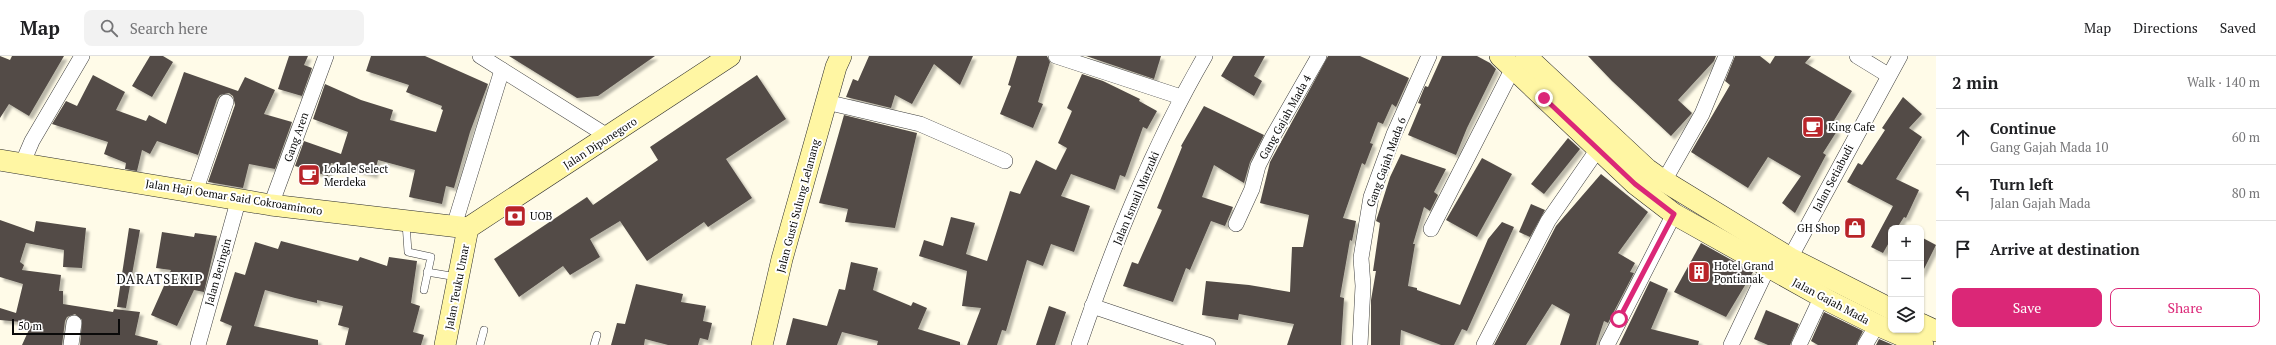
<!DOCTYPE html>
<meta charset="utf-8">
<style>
:root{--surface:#fff;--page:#f2f2f2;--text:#202124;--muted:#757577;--line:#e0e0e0;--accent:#db2777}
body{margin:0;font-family:"PT Serif",serif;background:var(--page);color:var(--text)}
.controls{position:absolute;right:12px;bottom:12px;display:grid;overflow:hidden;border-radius:8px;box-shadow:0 1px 3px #0004}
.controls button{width:36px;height:36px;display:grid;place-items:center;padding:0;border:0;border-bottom:1px solid var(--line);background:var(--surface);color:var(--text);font:20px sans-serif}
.scale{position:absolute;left:12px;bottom:10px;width:108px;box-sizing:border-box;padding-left:4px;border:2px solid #0a0a0a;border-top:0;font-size:11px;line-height:14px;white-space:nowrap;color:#0a0a0a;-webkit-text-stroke:3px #fff;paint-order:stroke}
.stop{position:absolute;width:12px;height:12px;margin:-9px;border:3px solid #db2777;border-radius:50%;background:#fff}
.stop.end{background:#db2777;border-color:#fff;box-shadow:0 1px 4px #0008}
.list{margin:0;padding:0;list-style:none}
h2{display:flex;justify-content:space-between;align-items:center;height:52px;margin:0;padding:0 16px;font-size:17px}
h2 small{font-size:13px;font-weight:400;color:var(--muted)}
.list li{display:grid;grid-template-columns:26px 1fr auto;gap:12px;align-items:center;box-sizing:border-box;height:56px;padding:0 16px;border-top:1px solid var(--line)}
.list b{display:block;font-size:15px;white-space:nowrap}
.list p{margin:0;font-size:13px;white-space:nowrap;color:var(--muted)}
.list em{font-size:13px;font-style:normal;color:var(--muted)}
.actions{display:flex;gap:8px;padding:12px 16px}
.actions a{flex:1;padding:9px 0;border:1px solid var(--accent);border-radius:8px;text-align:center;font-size:14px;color:var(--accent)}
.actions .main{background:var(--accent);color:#fff}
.icon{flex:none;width:22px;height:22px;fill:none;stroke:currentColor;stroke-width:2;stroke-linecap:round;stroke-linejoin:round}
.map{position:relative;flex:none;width:1936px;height:289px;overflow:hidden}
header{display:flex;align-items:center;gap:24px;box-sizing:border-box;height:56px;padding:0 20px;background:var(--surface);border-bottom:1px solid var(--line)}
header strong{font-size:19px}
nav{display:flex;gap:22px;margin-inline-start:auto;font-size:14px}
.search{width:280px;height:36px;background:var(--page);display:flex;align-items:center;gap:10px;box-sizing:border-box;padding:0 14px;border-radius:8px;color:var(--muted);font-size:15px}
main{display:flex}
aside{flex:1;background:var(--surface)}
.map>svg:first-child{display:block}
</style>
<header>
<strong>Map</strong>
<div class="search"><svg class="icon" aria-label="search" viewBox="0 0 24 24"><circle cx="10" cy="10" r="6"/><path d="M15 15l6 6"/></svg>Search here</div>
<nav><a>Map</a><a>Directions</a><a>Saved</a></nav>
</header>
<main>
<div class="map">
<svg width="1936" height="289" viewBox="0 0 1936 289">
<defs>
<filter id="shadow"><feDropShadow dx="3.5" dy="3.5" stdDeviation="1" flood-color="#0004"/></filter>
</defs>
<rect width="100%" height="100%" fill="#fffbe8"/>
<g fill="#534c47" filter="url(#shadow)">
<polygon points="0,0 10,4 12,0 64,0 29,60 9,48 0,62"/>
<polygon points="150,0 163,0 173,6 152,41 132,30"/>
<polygon points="289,0 308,0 304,9 312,12 302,40 278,33"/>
<polygon points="371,0 425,0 488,28 470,76 454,132 446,130 442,148 409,141 415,114 378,104 374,119 331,107 328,120 295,110 304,85 341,98 348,76 313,63 325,28 361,44 393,54 390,64 436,76 443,54 441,53 442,50 406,36 409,29 366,15"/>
<polygon points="509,0 655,0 598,40 577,42"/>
<polygon points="869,0 973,0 960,29 934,8 912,48 895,39 891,52 846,41 853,23 858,25"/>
<polygon points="1017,0 1047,0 1050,6 1038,46 1043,48 1033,72 1000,58 1011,30 1008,29"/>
<polygon points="1086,0 1161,0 1154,23"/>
<polygon points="1233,0 1265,0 1254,20 1262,25 1254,40 1221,20"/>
<polygon points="1328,0 1360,0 1409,22 1396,51 1392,48 1383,68 1378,66 1370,87 1373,88 1365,109 1362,107 1343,162 1356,165 1352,185 1350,184 1340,241 1344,242 1341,289 1287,289 1294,268 1239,258 1238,264 1202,259 1206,225 1249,229 1290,236 1292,191 1303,191 1309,159 1260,147 1270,106"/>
<polygon points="1442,0 1477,0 1490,7 1496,13 1467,72 1456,99 1408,79 1421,48 1418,47 1425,30 1428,31"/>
<polygon points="1588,0 1716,0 1714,5 1678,44 1692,57 1671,80 1612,25"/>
<polygon points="1735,0 1760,0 1770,8 1775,0 1811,0 1805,7 1852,35 1830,71 1837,75 1823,97 1826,99 1795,157 1782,147 1801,120 1768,101 1748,132 1691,96 1730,29 1725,25"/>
<polygon points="184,16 238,35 245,21 275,34 264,58 292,66 275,113 249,108 243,132 208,126 235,49 233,40 229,37 220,39 217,43 198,99 157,85 150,98 142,94 137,115 125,113 126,107 104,98 108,86 52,68 66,45 77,50 93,19 125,36 116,54 146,65 149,59 166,68"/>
<polygon points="1082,18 1103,25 1140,43 1139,45 1157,55 1147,73 1143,71 1125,121 1120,119 1115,134 1071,118 1061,140 1090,150 1074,196 1051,188 1043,210 1027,204 1006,275 1002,274 997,289 967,289 981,252 962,250 967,215 919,200 924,184 943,190 951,161 975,167 966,198 987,205 1010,135 1020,138 1036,104 1056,114 1067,92 1058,87 1072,55 1067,52"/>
<polygon points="757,19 786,63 726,103 752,142 708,171 704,166 647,205 620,165 590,183 600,201 570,219 563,210 519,241 494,203 587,141 593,149 658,104 650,91"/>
<polygon points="1903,41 1922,58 1909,72 1922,81 1896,123 1919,134 1906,162 1904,161 1897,172 1891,172 1891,183 1883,197 1871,191 1893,150 1847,126 1858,107 1862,109 1885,74 1882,72"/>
<polygon points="1204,50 1264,79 1250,106 1244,127 1214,109 1202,141 1233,151 1225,170 1211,165 1190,214 1186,212 1173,246 1123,230 1132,206 1138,208 1162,154 1157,152 1182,91 1181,90"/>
<polygon points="844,59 917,77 895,172 845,166 848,153 819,147"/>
<polygon points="1568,82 1580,93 1544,138 1531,128"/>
<polygon points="1401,98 1446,113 1434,136 1438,139 1430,155 1424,151 1413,188 1415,188 1408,230 1417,232 1417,234 1460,249 1488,183 1502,166 1514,171 1467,275 1462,273 1454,289 1441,289 1401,274 1400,289 1371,289 1371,244 1376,215 1373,215 1380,167 1376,165 1390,121"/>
<polygon points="1482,102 1512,118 1477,181 1446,164"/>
<polygon points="1601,118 1648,156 1618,197 1635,207 1630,216 1634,217 1608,267 1604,265 1596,289 1560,289 1570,258 1552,248 1526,289 1494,289 1556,170"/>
<polygon points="1531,148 1545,154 1530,181 1519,176"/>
<polygon points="0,164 34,176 36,165 86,172 82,212 63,211 64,194 26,187 20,206 24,209 22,214 61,219 59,235 63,235 63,248 113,256 114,253 140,256 135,279 158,285 157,289 80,289 82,264 75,258 67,261 65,265 62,289 22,289 32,267 0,264 0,252 16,257 23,228 0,221"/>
<polygon points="129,172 140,174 126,252 117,251"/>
<polygon points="162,176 194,181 195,177 217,180 204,236 194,234 177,270 151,259 171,214 156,212"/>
<polygon points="1921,181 1936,189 1921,219"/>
<polygon points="281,185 358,205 360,201 387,210 389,201 417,205 411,247 420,250 413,276 424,279 421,289 345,289 349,272 338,269 343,250 317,244 317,247 295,242 265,234 254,270 318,284 318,289 226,289 232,270 220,265 235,216 245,219 255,186 278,193"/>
<polygon points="1701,187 1753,216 1726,261 1674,236"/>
<polygon points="851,206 878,212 873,234 911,250 913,246 927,252 918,273 960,286 960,289 877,289 878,285 842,276 837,289 786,289 793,262 827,270 839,233 845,234"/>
<polygon points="1650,225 1668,233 1651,273 1699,285 1698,289 1619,289"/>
<polygon points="636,228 683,238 681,246 706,250 703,265 712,267 708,284 700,282 698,289 668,289 645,283 644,289 611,289 617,267 625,268"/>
<polygon points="1049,250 1066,256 1055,289 1036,289"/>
<polygon points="1766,254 1799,268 1790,289 1768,289 1754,283"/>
<polygon points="1824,256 1863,275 1856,289 1818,289 1811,285"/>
<polygon points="1879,283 1893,289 1876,289"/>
</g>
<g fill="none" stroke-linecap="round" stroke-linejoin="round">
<g stroke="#3d3d3d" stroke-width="8">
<g id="lane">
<polyline points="406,167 408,196 431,201 424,234"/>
<polyline points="427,216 457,221"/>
<polyline points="480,289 484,274"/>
<polyline points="594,289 597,279"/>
</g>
</g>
<g stroke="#3d3d3d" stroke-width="16">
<g id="street">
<polyline points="480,0 609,81"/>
<polyline points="1056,0 1181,41"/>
<polyline points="1857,0 1888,19"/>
<polyline points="826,46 920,68 1005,105"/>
<polyline points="23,106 32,85 82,0"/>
<polyline points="1664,125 1702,58 1726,0"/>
<polyline points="195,136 226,46"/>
<polyline points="271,149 326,0"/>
<polyline points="1236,168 1252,133 1258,110 1272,82 1319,0"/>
<polyline points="454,170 502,14"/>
<polyline points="1431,173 1513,12"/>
<polyline points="1790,202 1900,0"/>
<polyline points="1092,250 1208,289"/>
<polyline points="71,289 74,267"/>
<polyline points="198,289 239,142"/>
<path d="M 1079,289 C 1113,190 1152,91 1205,0"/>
<polyline points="1360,289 1363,230 1361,202 1371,141 1394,78 1429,0"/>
<polyline points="1484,289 1548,165 1598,93"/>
<polyline points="1607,289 1674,158"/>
<polyline points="1731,289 1768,211"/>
<polyline points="1799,289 1822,240"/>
<polyline points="1865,289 1877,269"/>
</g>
</g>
<g stroke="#2c2c2c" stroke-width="22">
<g id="secondary">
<polyline points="1500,0 1635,128 1674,158 1831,246 1877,269 1923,289"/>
<polyline points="1526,0 1647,113 1664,125 1790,202 1891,253"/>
<polyline points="0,104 271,149 468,172"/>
<polyline points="468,172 730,0"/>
<polyline points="1921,268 1936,275"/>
<polyline points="445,289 468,172"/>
<polyline points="762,289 782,203 836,11 841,0"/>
</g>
</g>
<use href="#lane" stroke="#fff" stroke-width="7"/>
<use href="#street" stroke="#fff" stroke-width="15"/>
<use href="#secondary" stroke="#fff6a3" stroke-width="21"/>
</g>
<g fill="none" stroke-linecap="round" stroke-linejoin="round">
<polyline stroke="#db2777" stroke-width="5" points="1544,42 1635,128 1674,158 1619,263"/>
</g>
<defs>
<g id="cafe-square" transform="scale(1.15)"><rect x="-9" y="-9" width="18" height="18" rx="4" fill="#b92429" stroke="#fff"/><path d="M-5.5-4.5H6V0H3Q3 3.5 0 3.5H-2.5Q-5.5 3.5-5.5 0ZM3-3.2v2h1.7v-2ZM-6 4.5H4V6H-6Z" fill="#fff"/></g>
<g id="bank-square" transform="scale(1.15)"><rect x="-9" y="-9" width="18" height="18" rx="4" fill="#b92429" stroke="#fff"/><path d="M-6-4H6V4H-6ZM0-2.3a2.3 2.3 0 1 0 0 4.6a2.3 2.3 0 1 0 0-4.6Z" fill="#fff"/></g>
<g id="shop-square" transform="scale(1.15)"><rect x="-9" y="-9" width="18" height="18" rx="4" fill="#b92429" stroke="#fff"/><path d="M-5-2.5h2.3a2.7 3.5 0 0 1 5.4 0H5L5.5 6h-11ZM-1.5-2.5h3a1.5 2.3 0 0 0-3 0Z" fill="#fff"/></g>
<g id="building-square" transform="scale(1.15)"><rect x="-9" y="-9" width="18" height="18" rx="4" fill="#b92429" stroke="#fff"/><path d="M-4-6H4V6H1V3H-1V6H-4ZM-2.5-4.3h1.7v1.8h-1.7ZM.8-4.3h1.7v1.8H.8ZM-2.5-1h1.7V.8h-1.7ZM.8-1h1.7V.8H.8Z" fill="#fff"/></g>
</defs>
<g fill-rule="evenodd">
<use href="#cafe-square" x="1813" y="71"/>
<use href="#cafe-square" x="309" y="119"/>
<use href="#bank-square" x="515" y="160"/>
<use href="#shop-square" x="1855" y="172"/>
<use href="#building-square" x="1699" y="216"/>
</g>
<g text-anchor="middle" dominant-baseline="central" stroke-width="4" stroke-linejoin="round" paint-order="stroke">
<g font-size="11" fill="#0a0a0a" stroke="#fff">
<text transform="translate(1285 61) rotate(-61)">Gang Gajah Mada 4</text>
<text transform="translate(296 81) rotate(-70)">Gang Aren</text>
<text transform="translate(600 87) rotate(-33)">Jalan Diponegoro</text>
<text transform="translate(1386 106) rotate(-70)">Gang Gajah Mada 6</text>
<text transform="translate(1833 122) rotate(-62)">Jalan Setiabudi</text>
<text transform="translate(234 141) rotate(9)">Jalan Haji Oemar Said Cokroaminoto</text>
<text transform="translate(1136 142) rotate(-67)">Jalan Ismail Marzuki</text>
<text transform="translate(798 150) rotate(-75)">Jalan Gusti Sulung Lelanang</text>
<text transform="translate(218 216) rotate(-74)">Jalan Beringin</text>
<text transform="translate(457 231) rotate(-79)">Jalan Teuku Umar</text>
<text transform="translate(1831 245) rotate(28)">Jalan Gajah Mada</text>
</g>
<g font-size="11" fill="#0a0a0a" stroke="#fff" text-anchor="start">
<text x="1828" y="71">King Cafe</text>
<text x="324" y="113">Lokale Select<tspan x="324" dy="13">Merdeka</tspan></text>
<text x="530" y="160">UOB</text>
<text x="1840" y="172" text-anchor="end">GH Shop</text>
<text x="1714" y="210">Hotel Grand<tspan x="1714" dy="13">Pontianak</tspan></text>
</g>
<g font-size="13" letter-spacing="1" fill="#0a0a0a" stroke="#fff">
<text x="160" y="223">DARATSEKIP</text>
</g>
</g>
</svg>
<div class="controls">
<button>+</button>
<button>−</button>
<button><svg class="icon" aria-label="layers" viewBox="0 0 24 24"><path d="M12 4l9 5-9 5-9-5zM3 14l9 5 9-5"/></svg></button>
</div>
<div class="scale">50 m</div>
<div class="stop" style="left:1619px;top:263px"></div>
<div class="stop end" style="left:1544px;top:42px"></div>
</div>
<aside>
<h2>2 min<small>Walk · 140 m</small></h2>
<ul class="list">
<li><svg class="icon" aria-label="ahead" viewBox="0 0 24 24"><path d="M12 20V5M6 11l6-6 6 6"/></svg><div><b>Continue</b><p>Gang Gajah Mada 10</p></div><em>60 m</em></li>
<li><svg class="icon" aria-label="left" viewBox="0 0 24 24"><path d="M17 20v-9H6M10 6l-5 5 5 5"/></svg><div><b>Turn left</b><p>Jalan Gajah Mada</p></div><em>80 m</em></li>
<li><svg class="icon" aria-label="arrive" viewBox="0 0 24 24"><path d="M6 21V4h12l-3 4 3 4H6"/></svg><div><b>Arrive at destination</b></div></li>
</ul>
<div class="actions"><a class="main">Save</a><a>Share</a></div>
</aside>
</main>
